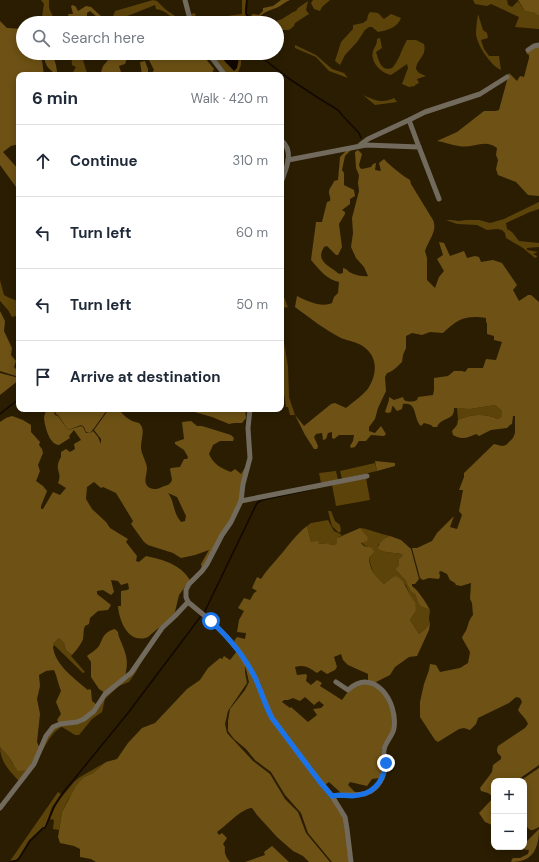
<!DOCTYPE html>
<meta charset="utf-8">
<style>
:root{--surface:#fff;--page:#f2f2f3;--text:#1f2937;--muted:#747a83;--line:#e0e1e3}
body{margin:0;font-family:"DM Sans",sans-serif;background:var(--page);color:var(--text)}
.controls{position:absolute;right:12px;bottom:12px;display:grid;overflow:hidden;border-radius:8px;box-shadow:0 2px 10px #0003}
.controls button{width:36px;height:36px;display:grid;place-items:center;padding:0;border:0;border-bottom:1px solid var(--line);background:var(--surface);color:var(--text);font:20px sans-serif}
.stop{position:absolute;width:12px;height:12px;margin:-9px;border:3px solid #1a73e8;border-radius:50%;background:#fff}
.stop.end{background:#1a73e8;border-color:#fff;box-shadow:0 1px 4px #0008}
.list{margin:0;padding:0;list-style:none}
h2{display:flex;justify-content:space-between;align-items:center;height:52px;margin:0;padding:0 16px;font-size:17px}
h2 small{font-size:13px;font-weight:400;color:var(--muted)}
.list li{display:grid;grid-template-columns:26px 1fr auto;gap:12px;align-items:center;box-sizing:border-box;height:72px;padding:0 16px;border-top:1px solid var(--line)}
.list b{display:block;font-size:15px;white-space:nowrap}
.list em{font-size:13px;font-style:normal;color:var(--muted)}
.icon{flex:none;width:22px;height:22px;fill:none;stroke:currentColor;stroke-width:2;stroke-linecap:round;stroke-linejoin:round}
.map{position:relative;flex:none;width:539px;height:862px;overflow:hidden}
.search{position:absolute;background:var(--surface);box-shadow:0 2px 10px #0003;left:16px;top:16px;width:268px;height:44px;display:flex;align-items:center;gap:10px;box-sizing:border-box;padding:0 14px;border-radius:22px;color:var(--muted);font-size:15px}
.panel{position:absolute;background:var(--surface);box-shadow:0 2px 10px #0003;left:16px;top:72px;width:268px;height:340px;border-radius:8px}
.map>svg:first-child{display:block}
</style>
<div class="map">
<svg width="539" height="862" viewBox="0 0 539 862">
<rect width="100%" height="100%" fill="#2a1d02"/>
<g fill="#5c430a">
<polygon points="41,0 49,0 49,8 56,23 46,23 46,18 42,17 44,4"/>
<path d="M 153,0 L 157,1 L 165,9 L 185,23 C 175,23 167,10 156,9 L 155,5 L 125,17 L 122,23 L 112,19 L 115,11 Z"/>
<path d="M 242,0 L 246,0 C 245,6 243,15 249,19 C 252,20 255,20 258,22 L 257,23 L 246,23 L 243,19 L 193,23 L 191,14 L 195,13 L 197,20 L 242,14 Z"/>
<polygon points="313,0 330,0 322,7 320,11 314,9 311,3"/>
<polygon points="473,0 507,0 508,5 512,7 518,1 525,11 536,13 539,16 539,29 515,27 519,17 491,4 487,6 475,4"/>
<polygon points="308,1 306,10 309,14 295,23 294,26 289,30 277,30 277,23 271,23 282,19 293,12 296,11 298,8"/>
<path d="M 370,12 L 378,13 L 384,19 L 391,14 L 401,18 C 397,28 388,30 378,32 L 372,27 L 369,27 L 365,30 L 357,42 L 345,55 L 340,65 L 335,61 L 341,42 L 353,29 L 353,25 L 363,23 L 367,20 L 368,15 Z"/>
<path d="M 478,14 L 483,30 L 487,33 L 488,38 L 481,40 L 484,49 L 489,56 L 499,56 L 501,70 C 491,66 477,45 476,34 C 476,27 477,21 478,14 Z"/>
<path d="M 380,38 L 382,48 L 376,52 C 379,61 381,72 392,68 C 399,61 401,50 407,40 L 416,40 L 424,44 C 427,57 417,58 416,69 L 419,73 L 426,76 L 417,79 L 419,83 L 415,85 L 415,86 L 409,87 L 402,84 L 408,68 L 407,64 L 391,75 C 381,73 370,62 373,51 C 375,46 377,45 377,39 Z"/>
<polygon points="295,45 316,55 332,69 344,73 348,78 329,71 316,57 295,48"/>
<polygon points="71,53 81,53 86,70 88,75 83,75 81,72 75,73 73,72 76,67 72,65"/>
<polygon points="210,53 217,53 224,59 227,64 239,58 240,53 243,53 242,55 245,56 248,53 246,57 241,56 241,65 237,75 228,75"/>
<path d="M 363,95 C 374,100 382,104 394,98 L 397,102 L 375,105 Z"/>
<polygon points="539,202 539,209 530,212 506,223 507,229 512,232 519,241 539,243 539,247 527,248 527,250 538,252 533,254 537,256 537,257 535,258 523,248 506,238 505,233 502,230 497,229 487,230 477,225 457,224 446,220 451,220 459,221 466,220 479,220 490,223 504,219"/>
<path d="M 0,280 L 4,295 C 20,304 19,296 19,317 L 16,316 L 12,317 L 8,310 L 0,301 Z"/>
<path d="M 284,297 L 288,307 L 283,308 L 282,312 L 283,341 L 284,343 L 288,366 L 289,397 L 295,415 L 290,415 L 288,407 L 286,407 L 284,394 L 281,390 L 281,376 L 282,376 C 283,368 284,357 281,350 L 282,298 Z"/>
<path d="M 495,405 L 502,411 L 502,416 L 498,419 C 486,413 471,414 458,420 L 457,408 L 470,409 Z"/>
<polygon points="375,463 377,471 342,479 340,471"/>
<polygon points="336,471 338,480 321,483 319,473"/>
<polygon points="366,478 370,500 336,506 332,485"/>
<polygon points="328,511 331,511 335,521 340,525 341,531 339,533 332,526"/>
<polygon points="328,520 334,531 342,535 337,538 337,544 330,545 329,543 319,544 311,542 307,526 311,523"/>
<path d="M 360,528 C 370,529 379,534 390,536 L 378,545 L 386,552 L 402,554 L 404,556 L 399,561 L 399,565 L 395,569 C 405,580 416,591 420,606 L 430,610 L 429,619 L 430,623 L 425,629 L 419,634 L 410,620 L 416,611 L 406,585 L 394,576 L 384,584 C 370,572 370,565 368,547 C 359,544 360,536 360,528 Z"/>
<polygon points="59,638 64,643 66,650 72,655 71,656 85,672 83,673 53,644"/>
<path d="M 144,657 L 136,672 L 129,682 L 119,686 L 105,699 L 102,712 L 92,719 L 79,735 L 75,735 L 62,727 C 49,732 40,758 32,770 L 49,734 L 56,726 L 78,724 L 106,695 L 129,678 Z"/>
<path d="M 0,747 L 8,756 L 13,764 L 28,770 L 19,781 C 9,771 0,761 0,747 Z"/>
<polygon points="106,762 93,773 84,777 68,800 62,812 59,830 53,829 54,820 50,819 56,804 74,782 80,777"/>
<polygon points="58,792 61,794 52,807 45,827 42,828 29,840 19,857 16,860 10,861"/>
</g>
<g fill="#6e5215" fill-rule="evenodd">
<path d="M 281,0 L 290,0 C 285,2 281,6 276,8 C 268,11 263,12 258,19 L 250,17 L 253,14 L 259,15 L 263,11 L 263,8 L 273,6 Z"/>
<polygon points="518,0 539,0 539,16 535,13 525,11"/>
<polygon points="73,5 76,7 78,11 86,6 91,7 101,16 100,18 97,17 90,11 87,13 87,23 70,23 68,14 73,14 71,6"/>
<polygon points="0,21 7,28 23,29 23,53 41,53 44,75 19,75 19,144 11,146 3,152 19,170 19,187 16,187 0,165"/>
<path d="M 539,45 L 539,196 L 528,195 L 516,182 L 498,175 L 496,169 L 498,160 L 496,155 L 497,148 C 485,138 472,149 459,146 C 451,145 444,142 437,141 L 457,132 L 484,111 L 496,111 L 499,110 L 509,73 L 517,81 L 520,76 L 524,77 L 529,58 L 529,55 L 526,53 Z"/>
<path d="M 45,53 L 51,53 C 55,60 57,66 57,75 C 48,69 43,64 45,53 Z"/>
<polygon points="114,53 123,53 127,58 125,64 119,66 122,75 100,75 103,66"/>
<path d="M 163,53 L 201,53 L 214,69 L 211,75 L 171,75 L 169,73 C 161,77 151,73 142,75 L 140,62 L 145,61 L 148,69 L 148,72 L 151,74 L 154,70 L 149,60 Z"/>
<path d="M 353,148 L 345,156 L 342,170 L 344,173 L 344,185 L 354,190 L 355,196 L 350,199 L 350,204 L 342,210 L 345,212 L 345,214 L 339,224 L 342,247 L 338,255 L 336,255 L 327,246 L 324,247 C 315,262 329,265 339,274 L 343,273 L 343,268 L 346,269 C 350,274 361,277 368,276 L 364,267 L 356,258 L 351,247 L 353,233 L 352,218 L 359,191 L 358,183 L 359,175 L 356,168 L 355,152 L 358,150 L 362,154 L 359,165 L 360,168 L 362,169 L 371,167 L 373,164 L 376,163 L 375,170 L 381,171 L 379,163 L 384,159 C 389,165 403,176 410,180 L 411,184 L 433,220 C 438,231 428,241 425,251 L 427,258 L 427,280 L 435,288 L 439,277 L 444,271 L 437,259 L 443,255 L 439,242 L 444,243 L 450,256 L 464,251 L 467,258 L 475,256 L 479,257 L 481,262 L 493,260 L 502,263 L 517,285 L 513,290 L 519,301 L 528,295 L 531,295 L 539,302 L 539,765 L 516,781 L 494,781 L 494,794 L 492,796 L 488,793 L 481,791 L 480,788 L 492,772 L 493,765 L 501,759 L 501,756 C 497,753 496,751 498,746 L 525,728 L 528,724 C 526,718 521,715 518,710 L 522,702 L 520,698 L 516,697 L 509,703 L 478,718 L 476,724 L 470,730 L 464,728 L 459,729 L 438,742 L 435,740 L 420,717 L 420,702 L 424,684 L 429,670 L 430,664 L 436,665 L 440,672 L 460,668 L 468,663 L 470,652 L 462,638 C 463,634 466,632 467,628 C 469,622 469,620 473,615 L 472,603 L 470,599 L 471,583 L 461,586 L 456,585 L 455,583 L 450,580 L 447,574 L 441,571 L 439,572 L 440,576 L 439,579 L 429,578 L 423,580 L 420,578 L 412,548 L 417,548 L 432,541 L 437,533 L 454,516 L 450,527 L 457,529 L 462,515 L 459,511 L 463,490 L 459,490 L 464,477 L 464,473 L 494,444 L 502,446 L 506,445 L 513,438 L 515,433 L 515,416 L 513,416 L 512,424 L 510,425 L 507,428 L 491,430 L 479,436 L 476,434 C 468,438 461,440 453,435 L 452,431 L 457,425 L 458,420 C 471,414 485,413 498,419 L 502,416 L 502,411 L 495,405 L 470,409 L 454,408 C 454,410 454,412 453,414 C 451,419 440,419 437,427 L 433,427 L 431,425 L 424,423 L 421,426 C 413,419 418,401 403,404 L 402,409 L 397,411 L 393,406 L 392,407 L 391,412 L 388,413 L 385,412 L 389,400 L 389,397 L 394,400 L 403,397 L 404,400 C 408,402 413,402 417,400 L 418,397 L 433,395 L 434,390 L 434,378 L 448,376 L 454,371 L 462,371 L 465,372 L 468,368 L 483,368 L 486,359 L 496,360 L 502,342 L 494,340 L 494,336 L 487,334 L 487,323 L 486,322 L 486,318 C 465,315 458,319 443,333 L 430,332 L 422,335 L 412,333 L 406,336 L 406,348 L 403,355 L 402,362 C 398,366 392,372 387,373 L 385,377 L 386,391 L 378,408 L 375,419 L 369,427 L 369,431 L 375,433 L 381,426 L 386,434 L 384,436 L 371,435 L 366,441 L 359,441 L 355,447 L 351,448 L 350,446 L 353,441 L 354,435 L 339,435 L 334,439 L 332,438 L 332,432 L 328,433 L 326,439 L 323,440 L 322,433 L 316,434 L 314,437 L 318,446 L 317,449 L 314,449 L 305,435 L 295,415 L 304,426 L 331,404 L 335,403 L 346,408 C 353,402 364,395 369,387 C 377,374 378,357 364,347 C 358,342 348,341 341,338 C 325,330 310,318 295,307 L 297,296 C 307,301 322,308 332,303 L 334,297 L 338,293 L 339,282 C 327,280 319,269 311,260 L 316,222 L 322,222 L 327,202 L 330,201 C 331,197 329,196 329,192 C 329,188 333,185 334,181 L 338,180 L 340,157 L 348,149 Z"/>
<polygon points="0,311 5,321 4,331 12,348 11,355 16,361 14,367 19,372 19,377 0,371"/>
<polygon points="0,373 19,378 19,380 0,395"/>
<path d="M 47,409 L 53,409 L 55,415 L 58,416 L 68,430 L 81,426 L 83,427 L 86,433 L 90,433 L 93,431 L 98,437 L 101,444 L 101,439 L 94,430 L 109,409 L 119,409 C 122,415 131,422 139,423 C 146,429 141,438 141,447 C 141,454 146,460 147,468 C 147,475 142,484 150,488 C 155,490 158,489 162,487 C 167,485 170,485 172,480 L 170,469 L 171,468 L 180,467 L 184,459 L 187,459 L 188,457 L 184,450 L 175,444 L 175,442 L 184,439 L 182,422 L 191,421 L 197,426 L 202,426 L 231,435 L 234,438 L 233,441 L 220,441 L 213,445 L 209,454 C 213,464 222,469 231,472 L 235,469 L 241,474 L 246,466 L 240,502 L 202,569 L 201,564 L 209,550 L 195,555 L 181,558 L 173,553 L 148,545 L 144,542 L 131,524 L 133,521 L 116,493 L 103,487 L 101,488 L 94,482 L 87,487 L 86,499 L 92,509 L 106,522 L 110,528 L 128,539 L 126,542 L 137,556 L 136,561 L 139,562 L 146,556 C 164,560 180,564 190,580 L 179,595 L 174,616 L 170,618 L 148,637 C 129,645 119,621 118,606 L 121,606 L 121,591 L 127,590 L 129,589 L 128,583 L 121,585 L 118,581 L 111,580 L 114,592 L 111,595 L 103,590 L 97,591 L 97,594 L 111,605 L 108,610 L 98,611 L 90,618 L 89,624 L 85,626 C 83,630 84,634 83,639 C 82,643 75,652 72,655 L 66,650 L 64,643 L 59,638 L 53,644 L 54,645 L 53,647 C 55,665 75,679 88,690 L 89,689 L 91,690 L 92,701 L 97,705 L 83,719 L 59,723 L 57,720 L 61,714 L 56,702 L 61,691 C 58,684 57,676 54,670 L 46,671 L 39,675 L 40,686 L 37,699 L 40,714 L 37,742 L 40,749 L 28,770 L 18,771 L 8,756 L 0,747 L 0,422 L 6,418 L 12,416 L 23,420 L 31,425 L 31,432 L 40,442 L 39,445 L 42,449 L 43,453 L 38,465 L 40,471 L 36,481 L 43,486 L 47,491 L 41,506 L 41,509 L 43,509 L 53,492 L 60,495 L 66,488 L 58,483 C 63,471 53,471 61,457 L 61,452 L 66,449 L 70,452 L 75,449 L 74,444 L 81,440 L 74,430 L 69,436 L 70,438 L 59,445 C 49,444 45,427 44,418 C 44,415 46,412 47,409 ZM 168,493 L 177,497 L 186,516 L 185,521 L 181,522 C 172,511 175,502 168,493 Z"/>
<path d="M 54,409 L 108,409 C 103,415 94,429 90,433 L 86,432 L 84,427 L 81,425 L 68,430 L 58,415 L 56,414 Z"/>
<polygon points="184,409 245,409 246,418 242,423 234,423 229,424 212,417"/>
<polygon points="375,461 395,463 395,466 377,471"/>
<path d="M 307,526 L 311,542 L 318,541 L 319,544 L 329,543 L 330,545 L 337,544 L 337,538 L 360,528 L 368,538 L 367,541 L 361,543 L 364,546 L 372,548 L 374,552 L 369,557 C 369,569 375,576 384,584 L 394,576 C 406,578 407,594 415,602 L 416,611 L 410,620 L 419,634 L 425,629 L 430,623 L 429,630 L 417,656 L 409,657 L 395,667 L 390,675 L 374,683 L 368,681 L 368,674 L 348,665 L 343,660 L 341,654 L 334,657 L 337,667 L 335,670 L 327,674 L 321,670 L 317,673 C 310,668 304,664 295,667 L 297,675 L 306,674 L 307,676 L 306,681 L 311,685 L 317,680 L 322,683 L 320,686 L 342,700 C 346,695 350,687 357,685 C 377,676 391,703 393,720 C 394,734 386,737 382,748 C 380,753 383,758 383,763 C 384,768 382,773 380,778 L 372,779 L 367,786 L 350,782 L 348,785 L 357,794 L 341,793 L 329,782 L 325,785 L 274,717 L 260,682 L 234,641 L 237,637 L 245,639 L 246,633 L 237,632 L 239,620 L 244,611 L 238,608 L 244,598 L 250,600 L 254,593 L 257,591 L 252,588 L 257,577 L 261,579 C 266,571 271,566 277,559 C 287,548 295,535 307,526 ZM 305,697 L 314,705 L 319,701 L 324,705 L 321,708 L 313,709 L 317,715 L 308,722 L 291,707 L 290,708 L 282,702 L 284,700 L 288,700 L 293,698 L 300,701 Z"/>
<path d="M 390,536 L 401,540 L 411,549 L 419,579 L 415,584 L 412,584 L 412,586 C 418,590 427,604 430,610 L 420,606 L 415,594 L 411,591 L 406,581 L 395,569 L 399,565 L 399,559 L 403,556 L 402,554 L 386,552 L 378,549 C 379,542 384,539 390,536 Z"/>
<path d="M 115,629 L 118,632 C 118,637 125,649 126,656 C 128,664 126,671 125,678 L 105,693 L 99,689 L 91,677 L 91,662 L 87,656 C 90,653 92,653 95,650 C 104,644 99,633 115,629 Z"/>
<path d="M 237,651 L 246,663 L 245,672 L 247,683 L 228,711 L 225,724 L 227,733 L 253,761 L 270,774 L 285,799 L 298,812 L 306,833 L 330,862 L 309,862 L 303,856 L 293,851 L 277,837 L 257,815 L 252,808 C 242,808 226,826 217,832 L 219,835 L 222,833 L 227,838 L 223,844 L 225,847 C 224,853 226,857 230,862 L 96,862 L 91,859 L 80,857 L 80,849 L 74,846 L 60,843 L 58,837 L 62,812 L 76,786 L 84,777 L 93,773 L 106,762 L 117,759 L 128,743 L 142,728 L 155,723 L 187,689 L 200,680 L 208,668 L 220,658 L 222,659 L 224,656 L 230,660 Z"/>
<polygon points="247,667 255,679 266,709 332,796 344,818 349,862 332,862 308,833 301,813 285,795 271,772 255,760 246,749 234,739 228,731 228,721 230,709 245,690 249,682 246,669"/>
<path d="M 539,768 L 539,827 C 534,829 531,834 526,825 L 524,825 L 524,781 L 520,781 Z"/>
<polygon points="494,797 494,826 485,822 479,813"/>
<path d="M 539,829 C 539,848 533,862 512,862 L 511,861 L 513,858 L 520,858 L 528,854 L 529,850 L 520,849 L 519,847 L 524,847 L 524,841 L 527,841 Z"/>
<polygon points="272,846 289,862 245,862 265,855 264,852"/>
</g>
<g fill="#120800">
<polygon points="244,19 246,23 198,23"/>
<polygon points="217,53 240,53 237,68 234,71"/>
</g>
<g fill="none" stroke-linecap="round" stroke-linejoin="round">
<g stroke="#120800" stroke-width="1.5">
<polyline points="247,0 246,14 250,18 259,20 258,23"/>
<polyline points="256,53 288,78 320,99 338,110 342,115 359,133 361,138"/>
<polyline points="0,414 19,399"/>
<polyline points="204,613 257,503 262,500 313,489"/>
<polyline points="10,862 18,860 30,841 43,828 45,828 54,807 62,794 128,713 201,616"/>
</g>
<g stroke="#716a5d" stroke-width="5">
<polyline points="185,0 191,23"/>
<polyline points="528,50 534,46 539,45"/>
<polyline points="208,53 225,75"/>
<polyline points="409,120 419,147"/>
<path d="M 281,140 C 295,152 286,168 281,183"/>
<polyline points="360,145 368,139 409,120 425,112 480,94 507,77"/>
<polyline points="288,160 366,145 419,147 439,199"/>
<polyline points="250,409 248,428 250,458 243,484 241,501 231,522 222,535 207,564 202,571 189,584 186,590 186,597 188,602 211,621 226,636 238,650 256,679 272,718 311,770 332,796 345,817 347,829 351,862"/>
<polyline points="241,501 367,476"/>
<path d="M 332,796 C 346,793 359,798 371,791 C 381,785 386,772 385,762 C 385,758 383,754 384,750 C 385,742 393,736 394,728 C 398,702 374,666 348,690 L 336,682"/>
<polyline points="0,808 34,764 46,736 53,727 60,724 77,722 84,719 94,711 105,694 131,673 162,628 175,616 188,602"/>
</g>
</g>
<g fill="none" stroke-linecap="round" stroke-linejoin="round">
<path stroke="#1a73e8" stroke-width="5" d="M 211,621 C 229,638 246,657 256,680 C 262,693 265,706 272,718 L 320,782 L 332,796 C 339,794 345,796 352,796 C 373,795 383,783 386,763"/>
</g>
</svg>
<div class="controls">
<button>+</button>
<button>−</button>
</div>
<div class="stop" style="left:211px;top:621px"></div>
<div class="stop end" style="left:386px;top:763px"></div>
<div class="search"><svg class="icon" aria-label="search" viewBox="0 0 24 24"><circle cx="10" cy="10" r="6"/><path d="M15 15l6 6"/></svg>Search here</div>
<section class="panel">
<h2>6 min<small>Walk · 420 m</small></h2>
<ul class="list">
<li><svg class="icon" aria-label="ahead" viewBox="0 0 24 24"><path d="M12 20V5M6 11l6-6 6 6"/></svg><div><b>Continue</b></div><em>310 m</em></li>
<li><svg class="icon" aria-label="left" viewBox="0 0 24 24"><path d="M17 20v-9H6M10 6l-5 5 5 5"/></svg><div><b>Turn left</b></div><em>60 m</em></li>
<li><svg class="icon" aria-label="left" viewBox="0 0 24 24"><path d="M17 20v-9H6M10 6l-5 5 5 5"/></svg><div><b>Turn left</b></div><em>50 m</em></li>
<li><svg class="icon" aria-label="arrive" viewBox="0 0 24 24"><path d="M6 21V4h12l-3 4 3 4H6"/></svg><div><b>Arrive at destination</b></div></li>
</ul>
</section>
</div>
